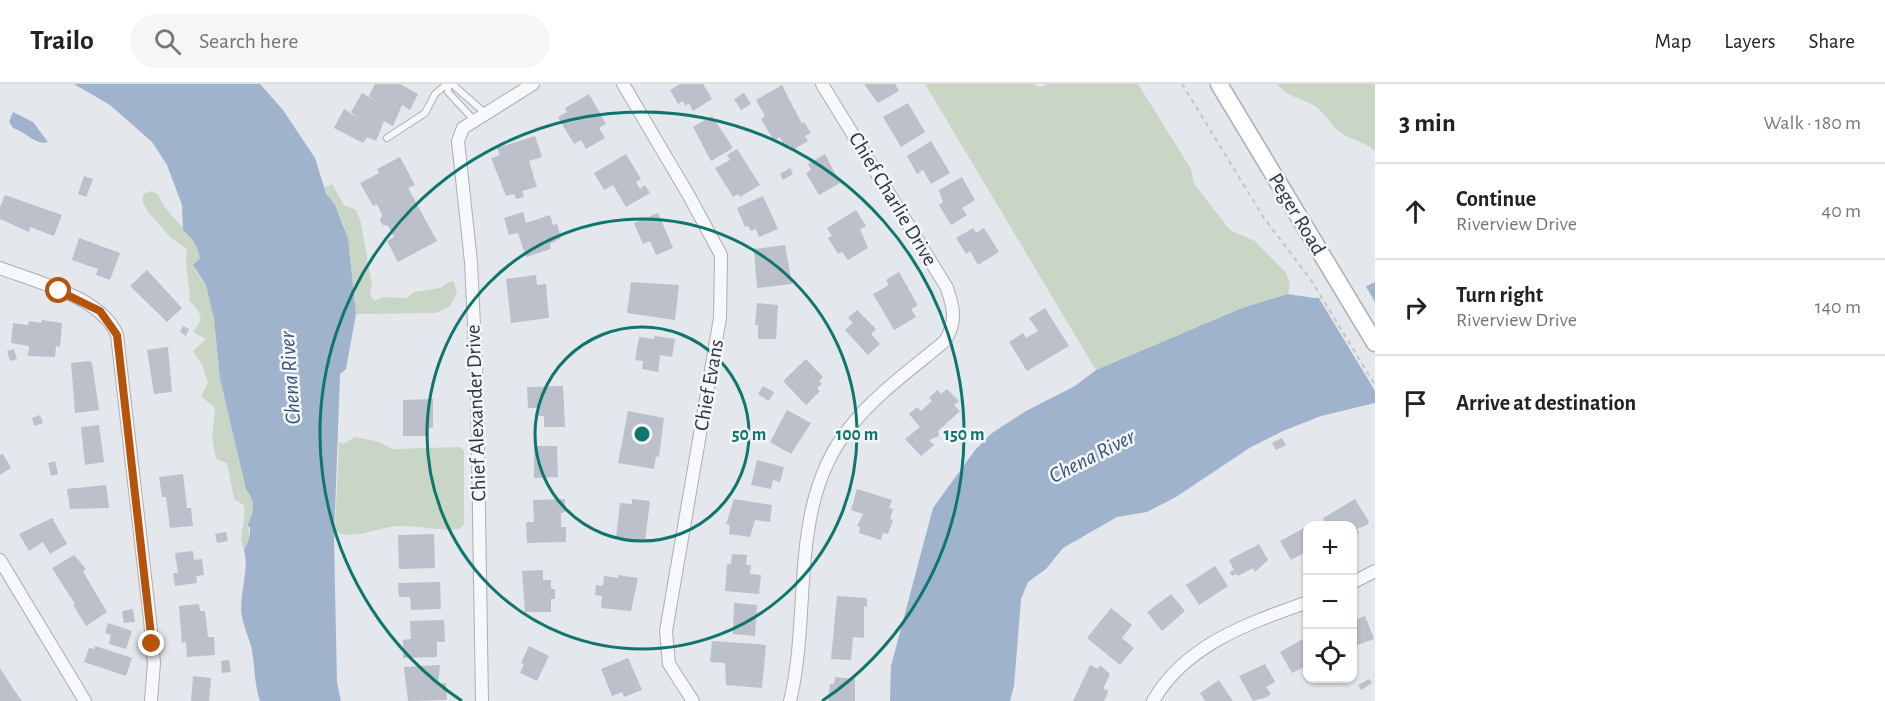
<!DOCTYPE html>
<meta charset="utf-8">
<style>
:root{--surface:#fff;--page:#f6f6f6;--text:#222;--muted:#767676;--line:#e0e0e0}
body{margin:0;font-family:"Alegreya Sans",sans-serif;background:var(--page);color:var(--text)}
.controls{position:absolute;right:18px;bottom:18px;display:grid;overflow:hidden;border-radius:12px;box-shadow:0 2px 4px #0004}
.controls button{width:54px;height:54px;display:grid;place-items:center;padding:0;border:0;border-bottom:2px solid var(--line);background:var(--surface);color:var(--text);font:30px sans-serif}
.stop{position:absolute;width:18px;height:18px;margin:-14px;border:4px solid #b45309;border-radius:50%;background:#fff}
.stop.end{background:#b45309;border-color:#fff;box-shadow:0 2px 6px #0008}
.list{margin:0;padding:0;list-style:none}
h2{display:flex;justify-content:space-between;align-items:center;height:78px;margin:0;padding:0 24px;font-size:26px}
h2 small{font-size:20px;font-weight:400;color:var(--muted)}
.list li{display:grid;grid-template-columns:39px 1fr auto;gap:18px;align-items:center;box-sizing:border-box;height:96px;padding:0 24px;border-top:2px solid var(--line)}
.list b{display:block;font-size:22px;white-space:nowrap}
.list p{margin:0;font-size:20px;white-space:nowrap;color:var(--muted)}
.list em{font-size:20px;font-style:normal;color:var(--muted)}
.icon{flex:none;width:33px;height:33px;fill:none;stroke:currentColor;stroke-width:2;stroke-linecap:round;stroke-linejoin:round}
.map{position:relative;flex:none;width:1375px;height:617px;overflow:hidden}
header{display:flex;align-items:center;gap:36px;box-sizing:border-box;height:84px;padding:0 30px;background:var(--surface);border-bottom:2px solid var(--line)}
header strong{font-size:28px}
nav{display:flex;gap:33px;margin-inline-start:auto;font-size:21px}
.search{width:420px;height:54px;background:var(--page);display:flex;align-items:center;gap:15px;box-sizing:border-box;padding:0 21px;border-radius:33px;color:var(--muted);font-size:22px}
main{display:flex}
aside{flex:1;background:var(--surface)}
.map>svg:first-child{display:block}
</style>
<header>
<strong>Trailo</strong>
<div class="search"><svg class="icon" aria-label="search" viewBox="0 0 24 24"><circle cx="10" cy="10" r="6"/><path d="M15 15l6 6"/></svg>Search here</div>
<nav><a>Map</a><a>Layers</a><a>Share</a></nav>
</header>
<main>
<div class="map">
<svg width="1375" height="617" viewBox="0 0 1375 617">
<rect width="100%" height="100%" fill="#e4e7ec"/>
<g fill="#c9d6c5">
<polygon points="925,0 1033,0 1040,3 1048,0 1138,0 1191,85 1194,100 1230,146 1255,157 1286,189 1290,200 1288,210 1242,224 1096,286"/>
<path d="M 1277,0 L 1375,0 L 1375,67 C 1363,56 1347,56 1335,44 C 1328,36 1322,26 1313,21 C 1299,13 1287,13 1277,0 Z"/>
<polygon points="332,100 344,121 356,126 361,139 372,201 370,210 374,217 383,213 407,214 414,208 440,204 451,197 454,198 457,209 449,223 435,229 356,230 348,154 341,134 324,104"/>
<path d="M 150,107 L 158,110 C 168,135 195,148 200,174 L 196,177 L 195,186 L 206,201 L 214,235 L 220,295 L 246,405 C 255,418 253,423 249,437 C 247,448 252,453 244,466 C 237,450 247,437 244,421 L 234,415 L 227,379 L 216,375 L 212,354 L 215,324 L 201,312 L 208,299 L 202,280 L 193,267 L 206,255 L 193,248 L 201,236 L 199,228 L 189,216 C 192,208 183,180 187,165 L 171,154 L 149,129 L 143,119 L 143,111 Z"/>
<path d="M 355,353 L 379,358 L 393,365 L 460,363 L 464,367 L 464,440 L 460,445 C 439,447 420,441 399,442 C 379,442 353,458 335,447 L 339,358 L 343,360 Z"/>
</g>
<g fill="#9fb4cc">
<path d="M 74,0 L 260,0 L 283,26 L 315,74 L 326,109 L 335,121 L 348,154 L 356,230 L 346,285 L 340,290 L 334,455 L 337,599 L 341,617 L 260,617 C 254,597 255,586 252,566 C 249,553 242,540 241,526 C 241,505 249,485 244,466 C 247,461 250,453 250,447 C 251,439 246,446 249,438 C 254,424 255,418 246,405 L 220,295 L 214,235 L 206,201 L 193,181 L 200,174 C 197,161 193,155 183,146 L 182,121 L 167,81 L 152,58 L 110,21 Z"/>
<path d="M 13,28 L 33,38 L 48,58 C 36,62 24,47 13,44 L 9,38 Z"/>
<polygon points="1375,198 1375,319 1321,332 1283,347 1251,363 1176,413 1147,428 1117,433 1063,464 1046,485 1028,498 1021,515 1014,602 1010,617 890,617 891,582 933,424 975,366 992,349 1026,327 1075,302 1096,286 1242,224 1288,210 1314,214 1348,211"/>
</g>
<polygon fill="#e4e7ec" points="1365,201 1375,218 1375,307 1317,211 1347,208"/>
<g fill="#bbc0ca">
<polygon points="375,0 400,0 418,10 410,26 402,21 393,42 384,37 376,57 367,53 363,59 334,44 344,25 358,34 351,28 362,9 376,17 369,12"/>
<polygon points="680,0 703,0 712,15 693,27 689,19 685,22 683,17 678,20 670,6"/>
<polygon points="864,0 895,0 899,7 878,19"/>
<polygon points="782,1 802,40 804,38 811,49 805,52 808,57 793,66 790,61 786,64 780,53 774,57 761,35 765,32 756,16"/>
<polygon points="744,9 751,20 741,26 734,15"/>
<polygon points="589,10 606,40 599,44 605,54 586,65 581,56 574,60 558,33 567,28 565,24"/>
<polygon points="908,19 925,48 901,63 883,33"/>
<polygon points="712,32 733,64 711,77 693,43"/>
<polygon points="535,52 542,73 529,77 537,103 522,107 524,113 516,115 514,110 506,112 491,74 500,71 497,64"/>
<polygon points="931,57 950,89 931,100 923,86 917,90 907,72"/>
<polygon points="737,65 760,101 740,113 738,110 733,113 715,84 730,76 727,71"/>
<polygon points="626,70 641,95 636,98 640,105 645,101 650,109 626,123 613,101 604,106 594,89"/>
<polygon points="825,70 840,99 819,111 806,89 811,86 808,80"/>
<polygon points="400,73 415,101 408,104 437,157 398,178 387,157 394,153 388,142 383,141 380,136 382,131 377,120 373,122 360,99 379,89 377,85"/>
<polygon points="790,84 793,90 783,96 780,90"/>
<polygon points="84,92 93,95 86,113 78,110"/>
<polygon points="962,93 975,116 962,124 967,131 951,141 939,121 943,118 939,106"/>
<polygon points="5,111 62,131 54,152 30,143 29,148 0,135 0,123"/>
<polygon points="763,112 778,145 759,153 756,145 751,147 748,142 745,143 737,124"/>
<polygon points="856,126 866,142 860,145 868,164 848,176 842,168 838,170 828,154 832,152 827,144"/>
<polygon points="523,128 526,139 550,131 553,141 557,140 561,154 550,160 551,165 526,173 518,149 509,151 504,134"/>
<polygon points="658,129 673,164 656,171 650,157 643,160 634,139"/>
<polygon points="973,144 976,149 984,144 999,168 978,181 970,167 966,170 956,154"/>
<polygon points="79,154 120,169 110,196 96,191 98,185 72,176"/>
<polygon points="785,161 792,200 757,204 754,165"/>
<polygon points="147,186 182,224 167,238 130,202"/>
<polygon points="899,188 916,218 917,222 911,225 916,233 894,246 873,210 889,201 886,196"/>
<polygon points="536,191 537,201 546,200 549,234 511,239 506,195"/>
<polygon points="631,198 679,201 675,236 627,229"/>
<polygon points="757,219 778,221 776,255 758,255 758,241 755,241"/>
<polygon points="1045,224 1069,262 1027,287 1009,258 1023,249 1026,254 1038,247 1029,234"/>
<polygon points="857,226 876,245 871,250 880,260 868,271 845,246 853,239 848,234"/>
<polygon points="42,236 62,239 60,263 56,262 55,273 28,272 29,262 11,259 13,239 28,241 29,237 41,239"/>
<polygon points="183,242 189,245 186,252 180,248"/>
<polygon points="655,252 675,255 672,273 660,271 658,288 642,285 643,277 635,276 639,253 654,255"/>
<polygon points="168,263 172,308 154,310 147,266"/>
<polygon points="14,265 17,275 10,277 7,267"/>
<polygon points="806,275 823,293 819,297 822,300 817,304 820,307 806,321 783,297"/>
<polygon points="90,277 92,279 99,326 75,329 71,279"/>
<polygon points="563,302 565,343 544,343 544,332 538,332 538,324 528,324 527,303"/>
<polygon points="763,302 774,308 769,317 758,310"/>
<polygon points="947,305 959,317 954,321 960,327 938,347 939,352 929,356 934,361 921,372 905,355 920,343 909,330 917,323 921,327 932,317 929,314 937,306 941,310"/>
<polygon points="433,315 433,343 429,344 429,352 403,352 403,316"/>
<polygon points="787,326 811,339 791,370 770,358"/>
<polygon points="628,327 664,334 659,373 656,372 654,385 618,379"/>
<polygon points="40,331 43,339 34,342 32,334"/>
<polygon points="99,341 104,378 85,381 81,343"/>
<polygon points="1282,354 1286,361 1276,366 1272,359"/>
<polygon points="534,362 557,362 558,393 534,394"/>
<polygon points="3,370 11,384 0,391 0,371"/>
<polygon points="757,376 784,383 780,398 773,396 771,405 751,401"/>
<polygon points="55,377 58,390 51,392 48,379"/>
<polygon points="183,390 187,424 191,424 193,442 170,444 166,413 162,413 159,393"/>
<polygon points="106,401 109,424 70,425 67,405"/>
<polygon points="857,405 892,416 889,424 893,425 890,435 893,436 888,450 883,449 881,456 859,449 860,443 857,442 863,430 851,426"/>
<polygon points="565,415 565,428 561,429 561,443 566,443 566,458 527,459 526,438 534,438 533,416"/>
<polygon points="632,415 650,417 645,457 616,454 620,419 632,420"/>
<polygon points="734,415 772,421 770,438 755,436 750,453 729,450 730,441 726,440"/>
<polygon points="1355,415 1369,438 1367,441 1357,445 1359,449 1352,452 1352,442 1327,442 1323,434"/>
<polygon points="52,434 67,460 50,470 43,458 29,467 19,450"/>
<polygon points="1308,442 1308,467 1291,476 1280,457"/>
<polygon points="226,448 228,457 217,459 215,450"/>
<polygon points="434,450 435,484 399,485 398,451"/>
<polygon points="1259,460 1268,476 1255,488 1253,484 1238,492 1236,490 1232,492 1230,488 1234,486 1229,476"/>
<polygon points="193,467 194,476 202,475 204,491 196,492 197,499 175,502 173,489 178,489 175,469"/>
<polygon points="732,470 747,471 746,481 751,481 750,490 761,491 759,510 725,507 727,480 731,480"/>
<polygon points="74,471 86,485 83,487 85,491 107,528 86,542 73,521 75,520 52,484"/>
<polygon points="1215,482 1228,502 1199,521 1186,501"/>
<polygon points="543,486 543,496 551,496 551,505 555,505 555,515 551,515 551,528 525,528 522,487"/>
<polygon points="618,491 638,494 631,527 601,524 602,512 595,511 596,501 603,502 604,492 618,494"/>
<polygon points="440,498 441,525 411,526 410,513 399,513 398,499"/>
<polygon points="1171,510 1185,527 1162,547 1147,528"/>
<polygon points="837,512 867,514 867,523 864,522 864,554 853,553 851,576 831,575"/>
<polygon points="734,519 757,521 755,552 733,550"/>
<polygon points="199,520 200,527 205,527 208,553 214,553 215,571 187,573 186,558 182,559 179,522"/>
<polygon points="1111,524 1132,541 1122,554 1134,564 1120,581 1087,554"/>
<polygon points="133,525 135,538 124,539 122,527"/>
<polygon points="1365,532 1374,555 1352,563 1352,537"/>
<polygon points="444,536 445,558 437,558 437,573 403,574 403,556 411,555 410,537"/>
<polygon points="108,539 132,547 126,565 109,560 111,551 105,549"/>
<polygon points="1308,552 1308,581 1292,589 1280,568"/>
<polygon points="712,557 766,561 762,604 726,601 725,579 710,578"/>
<polygon points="95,562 132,574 126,592 84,578 89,564 94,565"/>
<polygon points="529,562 549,572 537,597 520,589 524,580 521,579"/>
<polygon points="628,574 642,606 624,613 622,608 612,612 601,585"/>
<polygon points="229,576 231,588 222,589 221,577"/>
<polygon points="1265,580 1275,598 1266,603 1271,610 1267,613 1253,617 1239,592"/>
<polygon points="440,581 438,600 446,599 447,616 408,617 404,583"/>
<polygon points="1090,581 1098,585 1100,581 1110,590 1103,605 1108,607 1106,613 1104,617 1073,617"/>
<polygon points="0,584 16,609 22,617 0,617"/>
<polygon points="193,592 211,594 209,617 191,617"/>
<polygon points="835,593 855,595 855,617 828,617 830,600 834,600"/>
<polygon points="1369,595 1372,599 1361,606 1358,601"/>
<polygon points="1219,596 1220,598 1233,617 1205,617 1200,609"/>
</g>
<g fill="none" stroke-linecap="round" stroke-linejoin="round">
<g stroke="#a9aeb7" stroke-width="8">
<g id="service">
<polyline points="448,0 448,8 474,36"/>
<polyline points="452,0 485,29"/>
<polyline points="387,54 425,29 435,10 447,0"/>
</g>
</g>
<g stroke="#a9aeb7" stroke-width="14">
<g id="minor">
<polyline points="623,0 688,110 721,171 720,234 666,547 669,580 693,617"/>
<path d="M 0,184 C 36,198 102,213 117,251 L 150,536 L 154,579 L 151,617"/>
<polyline points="0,476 85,617"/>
<polyline points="1352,499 1375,487"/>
<polyline points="482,617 477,305 471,178 458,57 463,44 533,0"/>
<path d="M 790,617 C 812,527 787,420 850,343 C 876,310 913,284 945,257 C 957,237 954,225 947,204 L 822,0"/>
<path d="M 1153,617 C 1186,560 1249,539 1308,518"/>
</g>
</g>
<g stroke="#a9aeb7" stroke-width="19">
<polyline id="secondary" points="1219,0 1375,259"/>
</g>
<polyline stroke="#c2c5cb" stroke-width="2" stroke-dasharray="4.5 4.5" stroke-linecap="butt" points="1182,0 1264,134 1311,196 1375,301"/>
<use href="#service" stroke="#f7f8fa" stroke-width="6"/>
<use href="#minor" stroke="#f7f8fa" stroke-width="12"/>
<use href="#secondary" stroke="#fff" stroke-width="16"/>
</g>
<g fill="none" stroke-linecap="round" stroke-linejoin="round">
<polyline stroke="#b45309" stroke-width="8" points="59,207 100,227 117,251 152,560"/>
</g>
<g fill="none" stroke="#0f766e" stroke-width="3">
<circle cx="642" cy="350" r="107"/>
<circle cx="642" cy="350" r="215"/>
<path d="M462 617A322 322 0 1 1 822 617"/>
</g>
<g text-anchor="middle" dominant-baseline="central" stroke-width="5" stroke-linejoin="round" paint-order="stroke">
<g font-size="21" fill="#2b3445" stroke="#f4f6f9">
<text transform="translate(893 115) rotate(59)">Chief Charlie Drive</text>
<text transform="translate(1297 130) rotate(59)">Peger Road</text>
<text transform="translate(709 301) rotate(-80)">Chief Evans</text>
<text transform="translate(476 329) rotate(-92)">Chief Alexander Drive</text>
</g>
<g font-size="22" font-style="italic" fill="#34527a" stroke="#f4f6f9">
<text transform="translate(290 294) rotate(-94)">Chena River</text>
<text transform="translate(1092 372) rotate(-27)">Chena River</text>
</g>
</g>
<circle cx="642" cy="350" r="9" fill="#0f766e" stroke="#f4f6f9" stroke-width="3"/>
<g font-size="18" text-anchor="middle" font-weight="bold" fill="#0f766e" stroke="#f4f6f9" stroke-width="5" stroke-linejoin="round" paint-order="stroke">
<text x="749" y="356">50 m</text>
<text x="857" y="356">100 m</text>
<text x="964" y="356">150 m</text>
</g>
</svg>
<div class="controls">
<button>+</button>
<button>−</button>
<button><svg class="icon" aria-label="locate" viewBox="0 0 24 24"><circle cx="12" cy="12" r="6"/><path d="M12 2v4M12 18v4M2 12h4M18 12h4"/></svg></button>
</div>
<div class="stop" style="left:59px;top:207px"></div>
<div class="stop end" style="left:152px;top:560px"></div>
</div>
<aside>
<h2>3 min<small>Walk · 180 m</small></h2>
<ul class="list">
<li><svg class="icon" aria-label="ahead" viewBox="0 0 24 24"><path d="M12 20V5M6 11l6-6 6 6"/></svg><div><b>Continue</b><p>Riverview Drive</p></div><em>40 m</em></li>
<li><svg class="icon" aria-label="right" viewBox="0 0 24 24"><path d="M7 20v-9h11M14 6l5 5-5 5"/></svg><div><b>Turn right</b><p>Riverview Drive</p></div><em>140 m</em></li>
<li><svg class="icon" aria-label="arrive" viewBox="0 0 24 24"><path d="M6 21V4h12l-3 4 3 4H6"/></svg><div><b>Arrive at destination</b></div></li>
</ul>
</aside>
</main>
